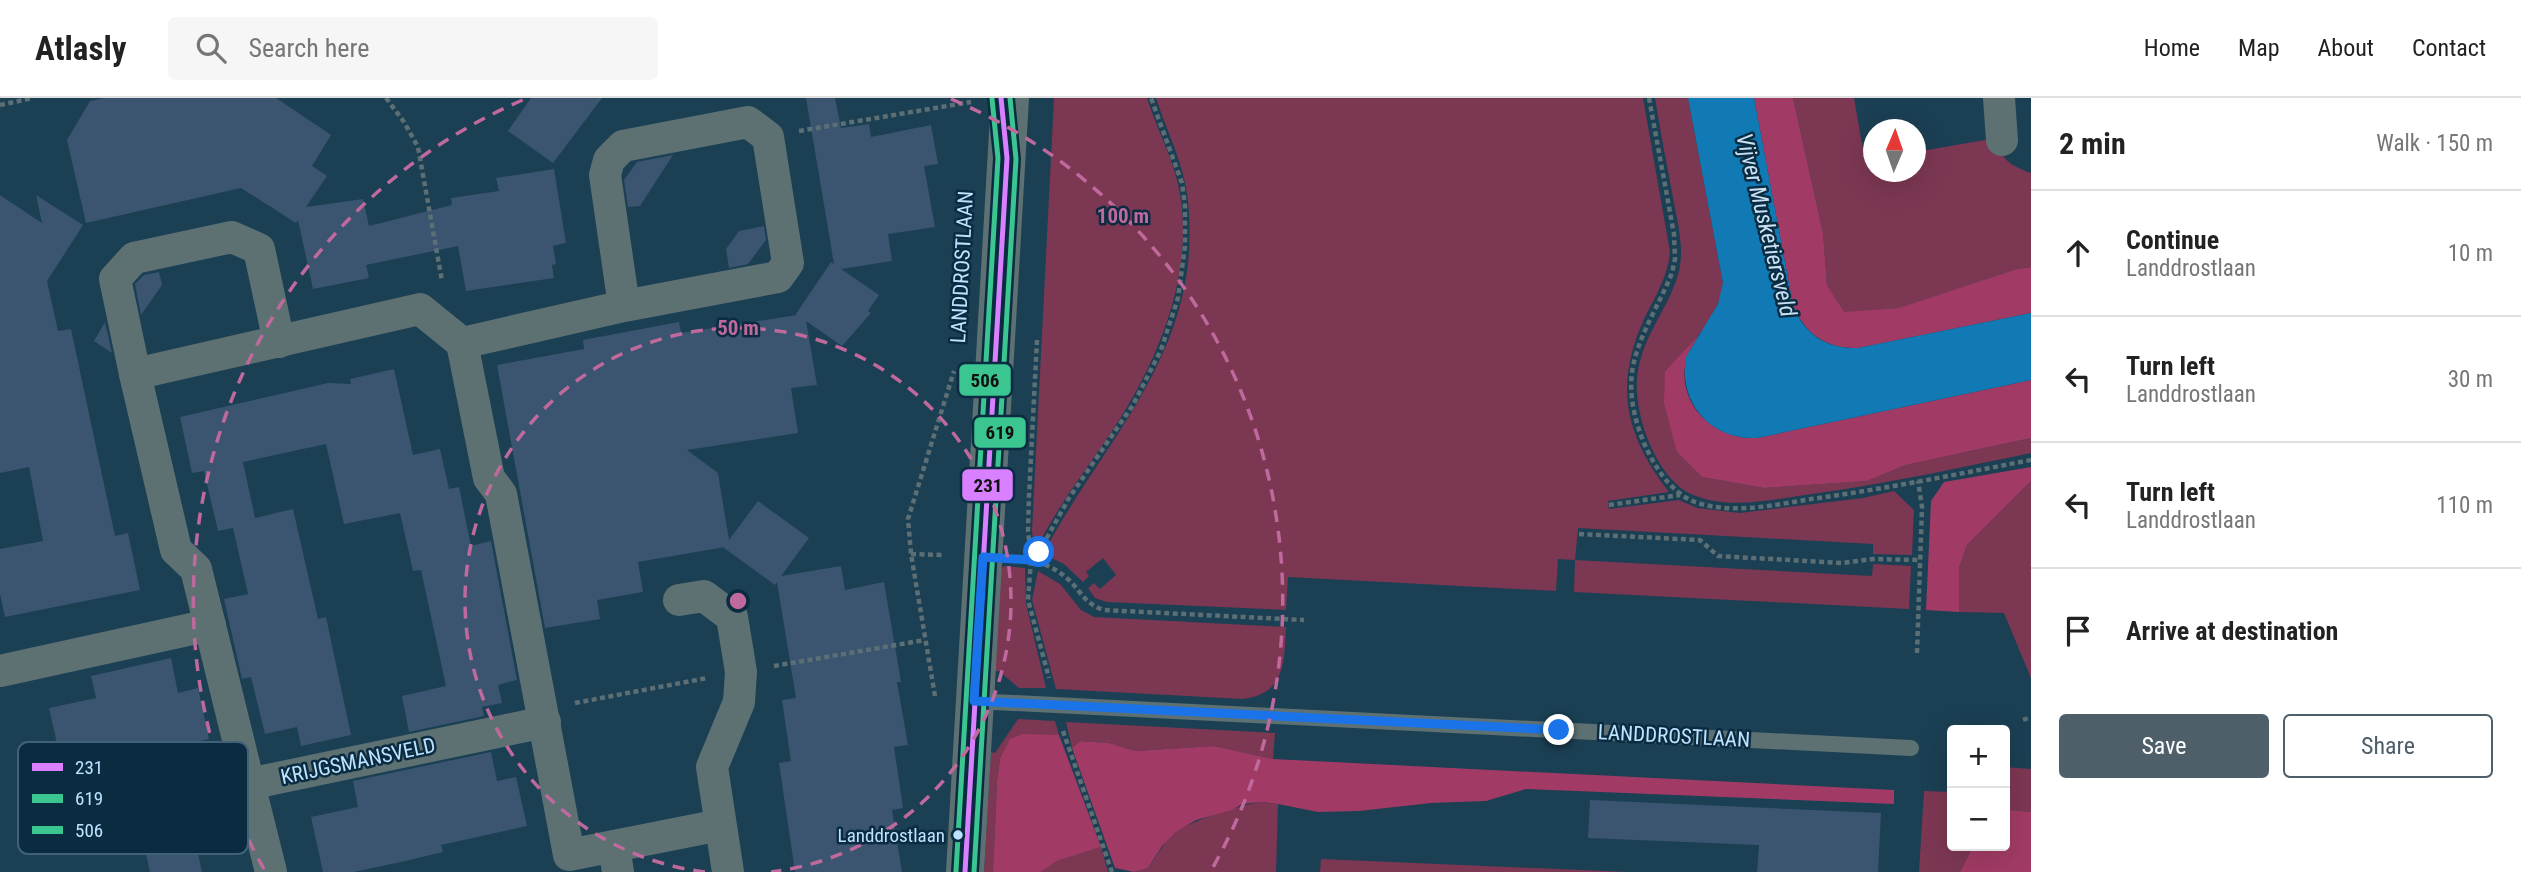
<!DOCTYPE html>
<meta charset="utf-8">
<style>
:root{--surface:#fff;--page:#f6f6f6;--text:#222;--muted:#767676;--line:#e0e0e0;--accent:#4f5f6a}
body{margin:0;font-family:"Roboto Condensed",sans-serif;background:var(--page);color:var(--text)}
.controls{position:absolute;right:21px;bottom:21px;display:grid;overflow:hidden;border-radius:7px;box-shadow:0 7px 28px #0002}
.controls button{width:63px;height:63px;display:grid;place-items:center;padding:0;border:0;border-bottom:2px solid var(--line);background:var(--surface);color:var(--text);font:35px sans-serif}
.compass{position:absolute;left:1863px;top:21px;width:63px;height:63px;border-radius:50%;background:var(--surface);box-shadow:0 7px 28px #0002;rotate:2deg}
.stop{position:absolute;width:21px;height:21px;margin:-16px;border:5px solid #1a73e8;border-radius:50%;background:#fff}
.stop.end{background:#1a73e8;border-color:#fff;box-shadow:0 2px 7px #0008}
.list{margin:0;padding:0;list-style:none}
h2{display:flex;justify-content:space-between;align-items:center;height:91px;margin:0;padding:0 28px;font-size:30px}
h2 small{font-size:23px;font-weight:400;color:var(--muted)}
.list li{display:grid;grid-template-columns:46px 1fr auto;gap:21px;align-items:center;box-sizing:border-box;height:126px;padding:0 28px;border-top:2px solid var(--line)}
.list b{display:block;font-size:26px;white-space:nowrap}
.list p{margin:0;font-size:23px;white-space:nowrap;color:var(--muted)}
.list em{font-size:23px;font-style:normal;color:var(--muted)}
.actions{display:flex;gap:14px;padding:21px 28px}
.actions a{flex:1;padding:16px 0;border:2px solid var(--accent);border-radius:7px;text-align:center;font-size:24px;color:var(--accent)}
.actions .main{background:var(--accent);color:#fff}
.icon{flex:none;width:38px;height:38px;fill:none;stroke:currentColor;stroke-width:2;stroke-linecap:round;stroke-linejoin:round}
.map{position:relative;flex:none;width:2031px;height:774px;overflow:hidden}
header{display:flex;align-items:center;gap:42px;box-sizing:border-box;height:98px;padding:0 35px;background:var(--surface);border-bottom:2px solid var(--line)}
header strong{font-size:33px}
nav{display:flex;gap:38px;margin-inline-start:auto;font-size:24px}
.search{width:490px;height:63px;background:var(--page);display:flex;align-items:center;gap:18px;box-sizing:border-box;padding:0 24px;border-radius:7px;color:var(--muted);font-size:26px}
main{display:flex}
aside{flex:1;background:var(--surface)}
.map>svg:first-child{display:block}
</style>
<header>
<strong>Atlasly</strong>
<div class="search"><svg class="icon" aria-label="search" viewBox="0 0 24 24"><circle cx="10" cy="10" r="6"/><path d="M15 15l6 6"/></svg>Search here</div>
<nav><a>Home</a><a>Map</a><a>About</a><a>Contact</a></nav>
</header>
<main>
<div class="map">
<svg width="2031" height="774" viewBox="0 0 2031 774">
<rect width="100%" height="100%" fill="#1b3f53"/>
<g fill="#7c3753">
<path d="M 1054,0 L 1147,0 C 1156,29 1171,56 1178,86 C 1196,166 1163,252 1121,319 C 1092,365 1058,405 1035,454 L 1032,433 Z"/>
<path d="M 1156,0 L 1643,0 L 1670,154 C 1668,178 1656,197 1645,219 C 1614,286 1624,336 1669,394 L 1608,403 L 1609,411 L 1679,402 L 1697,410 L 1740,415 L 1863,400 L 1894,393 L 1914,412 L 1912,457 L 1873,456 L 1873,446 L 1578,430 L 1575,462 L 1872,478 L 1873,466 L 1911,468 L 1909,511 L 1574,494 L 1575,462 L 1558,461 L 1556,493 L 1288,479 L 1286,512 L 1107,504 L 1095,500 L 1088,490 L 1094,485 L 1100,491 L 1116,477 L 1103,460 L 1086,474 L 1089,478 L 1083,484 L 1064,466 L 1043,456 C 1096,356 1181,273 1189,154 C 1190,131 1190,108 1185,85 C 1179,56 1165,28 1156,0 Z"/>
<path d="M 1655,0 L 1688,0 L 1723,185 C 1720,221 1688,249 1665,273 L 1677,354 L 1702,379 L 1764,390 L 1867,383 L 1906,367 L 2031,340 L 2031,355 C 1958,370 1885,386 1812,396 C 1774,401 1733,412 1696,398 C 1658,385 1634,319 1637,281 C 1641,237 1669,212 1679,173 C 1685,147 1676,119 1672,94 C 1666,63 1660,31 1655,0 Z"/>
<path d="M 1793,0 L 1854,0 L 1865,63 L 1873,62 L 1874,74 L 1916,74 L 1916,54 L 1996,40 C 2000,61 2011,68 2031,75 L 2031,169 L 2017,171 L 1898,210 L 1844,215 L 1827,187 L 1823,135 Z"/>
<polygon points="2031,383 2031,580 2004,515 1959,514 1959,470 1967,447"/>
<polygon points="1004,468 1025,470 1026,506 1046,590 1019,590 999,573 995,573 1001,470"/>
<path d="M 1038,473 L 1060,486 L 1081,512 L 1094,519 L 1286,529 C 1284,563 1286,596 1243,601 L 1056,591 L 1032,502 Z"/>
<polygon points="1018,621 1055,623 1059,637 1050,637 1000,661 997,683 993,774 984,774 991,654 995,655"/>
<polygon points="1066,624 1275,635 1273,661 1214,648 1135,653 1109,645 1080,643 1072,650"/>
<polygon points="2005,669 2031,671 2031,714 2010,712 2005,716"/>
<polygon points="1924,693 1952,694 1952,748 1973,748 1960,774 1919,774"/>
<path d="M 1262,704 L 1278,706 L 1276,774 L 1134,774 L 1148,770 C 1157,758 1163,745 1175,735 C 1189,723 1243,706 1262,704 Z"/>
<polygon points="1101,749 1108,774 1041,774 1057,763"/>
<polygon points="1321,761 1627,774 1320,774"/>
</g>
<g fill="#a13b65">
<path d="M 1754,0 L 1793,0 L 1823,135 L 1827,187 L 1844,214 L 1898,210 L 2017,171 L 2031,169 L 2031,215 L 1858,250 C 1826,251 1805,236 1793,207 Z"/>
<path d="M 1699,237 C 1695,245 1688,253 1686,262 C 1676,306 1714,342 1757,340 L 2031,282 L 2031,340 L 1906,367 L 1867,383 L 1764,390 L 1702,379 L 1677,354 L 1664,305 L 1665,273 Z"/>
<polygon points="2031,369 2031,383 1967,447 1959,470 1959,514 1926,512 1931,403 1944,384"/>
<polygon points="1023,636 1059,637 1101,749 1057,763 1041,774 993,774 997,683 1000,661 1010,641"/>
<polygon points="1080,643 1109,645 1135,653 1214,648 1273,661 1894,692 1894,706 1526,691 1486,703 1431,705 1359,713 1318,714 1278,706 1262,704 1242,706 1232,712 1196,722 1176,734 1162,748 1148,770 1134,774 1115,770 1072,650"/>
<polygon points="2009,712 2031,714 2031,774 1960,774 1973,748 2005,748 2005,716"/>
</g>
<path fill="#1179b3" d="M 1688,0 L 1754,0 L 1793,207 C 1804,237 1827,251 1858,250 L 2031,215 L 2031,282 L 1757,340 C 1711,342 1678,305 1686,259 L 1718,206 L 1723,185 Z"/>
<g fill="#3b5571">
<polygon points="104,0 276,0 331,37 312,68 327,78 306,109 363,101 369,128 452,107 451,100 499,93 496,80 554,71 566,145 553,148 556,166 552,167 554,180 466,193 458,148 366,167 369,180 313,191 298,122 296,125 241,90 86,125 67,42 90,3"/>
<polygon points="531,0 602,0 553,65 508,33"/>
<polygon points="806,0 835,0 841,30 869,26 871,39 931,27 938,66 924,68 935,129 888,136 892,163 841,171 879,197 868,213 871,215 842,248 806,223 817,287 791,290 798,335 687,352 718,375 729,442 758,403 809,440 781,478 841,468 845,492 884,484 901,584 897,584 908,647 894,649 903,710 892,712 902,774 795,774 779,665 791,663 782,602 796,600 777,484 775,487 724,450 725,449 638,464 643,494 597,502 600,521 545,530 497,267 584,251 583,242 679,224 681,235 797,217 796,216 831,164 834,166"/>
<polygon points="673,57 640,108 628,109 624,82 637,64"/>
<polygon points="0,97 42,125 36,97 83,127 47,183 58,233 71,231 115,438 128,435 140,492 5,519 0,496 0,451 43,443 29,369 0,375"/>
<polygon points="764,128 766,142 748,166 729,170 726,151 739,133"/>
<polygon points="159,174 162,187 141,217 135,186 144,177"/>
<polygon points="105,224 112,255 94,243"/>
<polygon points="394,271 413,357 440,351 449,391 459,389 471,448 491,443 517,582 498,587 502,605 482,609 484,618 409,634 402,598 446,588 421,472 413,473 400,415 344,426 326,346 243,364 255,420 293,411 318,521 326,519 351,637 301,648 297,629 265,636 251,579 242,581 224,501 248,496 233,430 218,433 204,373 192,375 180,319 328,285 351,286 350,281"/>
<polygon points="171,560 178,595 198,590 209,641 63,672 49,610 96,600 91,578"/>
<polygon points="491,654 497,683 516,679 527,728 441,747 443,754 410,762 354,774 323,774 311,719 358,709 353,683"/>
<polygon points="1590,702 1881,715 1878,774 1757,774 1759,747 1588,740"/>
<polygon points="193,732 202,774 150,774 143,743"/>
</g>
<g fill="none" stroke-linecap="round" stroke-linejoin="round">
<g stroke="#5c6f75" stroke-width="4.5" stroke-dasharray="5 3.5" stroke-linecap="butt">
<polyline points="386,0 404,24 418,49 442,183"/>
<path d="M 1649,0 L 1674,136 L 1675,161 L 1672,175 C 1660,205 1640,235 1633,268 C 1628,294 1634,321 1644,345 C 1654,368 1671,395 1695,404 C 1732,417 1774,407 1811,401 C 1885,391 1958,376 2031,362"/>
<polyline points="0,7 33,0"/>
<polyline points="799,33 971,4"/>
<polyline points="1037,242 1029,398 1028,432 1031,462 1028,502 1049,580"/>
<polyline points="1609,407 1680,397"/>
<polyline points="1579,436 1700,442 1718,458 1842,465 1873,461 1920,462"/>
<polyline points="911,456 945,457"/>
<path d="M 1020,461 C 1039,462 1057,470 1071,484 C 1082,496 1087,507 1104,512 L 1304,522"/>
<polyline points="1032,461 1039,454 1069,400 1133,307 1161,252 1178,200 1185,148 1185,108 1182,85 1151,0"/>
<polyline points="1917,555 1922,409 1918,383"/>
<polyline points="774,568 925,542"/>
<polyline points="935,598 911,456 908,421 954,273"/>
<polyline points="575,605 707,580"/>
<polyline points="2023,622 2031,619"/>
<polyline points="1063,633 1112,774"/>
</g>
<polyline stroke="#5d7173" stroke-width="16" points="974,603 1911,650"/>
<g stroke="#5d7173" stroke-width="32">
<polyline points="1999,0 2002,42"/>
<polyline points="462,245 489,380 501,396 569,757 614,748 618,774"/>
<polyline points="135,276 115,181 134,160 232,139 259,151 279,244"/>
<polyline points="679,502 704,498 732,519 741,574 739,604 712,669 728,774"/>
<polyline points="0,573 210,527"/>
<polyline points="545,624 249,686 196,471 176,452 135,276 420,211 462,245 624,208 778,179 788,165 768,39 748,24 623,48 609,62 605,77 624,208"/>
<polyline points="249,686 271,774"/>
<polyline points="614,748 720,727"/>
</g>
<polyline stroke="#5d7173" stroke-width="38" points="965,774 1010,0"/>
<g stroke="#0a2b40" stroke-width="10">
<polyline id="bus-1" points="965,774 1007,60 1001,0"/>
</g>
<g stroke="#0a2b40" stroke-width="10">
<polyline id="bus-2" points="974,774 1016,61 1010,0"/>
</g>
<g stroke="#0a2b40" stroke-width="10">
<polyline id="bus-3" points="956,773 998,60 992,1"/>
</g>
<use href="#bus-1" stroke="#d880ff" stroke-width="5"/>
<use href="#bus-2" stroke="#3ac591" stroke-width="5"/>
<use href="#bus-3" stroke="#3ac591" stroke-width="5"/>
</g>
<g fill="none" stroke-linecap="round" stroke-linejoin="round">
<polyline stroke="#1a73e8" stroke-width="9" points="1039,454 1031,462 983,459 974,603 1559,632"/>
</g>
<g fill="none" stroke="#c0699d" stroke-width="3.5" stroke-dasharray="12 9">
<path d="M705 774A273 273 0 1 1 771 774"/>
<path d="M264 771A545 545 0 0 1 525 1M951 1A545 545 0 0 1 1212 771"/>
</g>
<circle fill="#bee3ff" stroke="#0a2b40" stroke-width="2.5" cx="958" cy="737" r="6"/>
<g text-anchor="middle" dominant-baseline="central" stroke-width="5" stroke-linejoin="round" paint-order="stroke">
<g font-size="19" fill="#bee3ff" stroke="#0a2b40" text-anchor="end">
<text x="945" y="737">Landdrostlaan</text>
</g>
<g font-size="21" fill="#bee3ff" stroke="#0a2b40">
<text transform="translate(962 169) rotate(-87)">LANDDROSTLAAN</text>
<text transform="translate(1674 638) rotate(3)">LANDDROSTLAAN</text>
<text transform="translate(358 663) rotate(-12)">KRIJGSMANSVELD</text>
</g>
<g font-size="23" font-style="italic" fill="#c9e2f6" stroke="#0a2b40">
<text transform="translate(1766 127) rotate(76)">Vijver Musketiersveld</text>
</g>
</g>
<rect x="18" y="644" width="230" height="112" rx="10" fill="#0a2b40" stroke="#406279" stroke-width="2"/>
<rect x="32" y="665" width="31" height="8" fill="#d880ff"/>
<rect x="32" y="696" width="31" height="9" fill="#3ac591"/>
<rect x="32" y="728" width="31" height="8" fill="#3ac591"/>
<g font-size="19" fill="#bee3ff">
<text x="75" y="676">231</text>
<text x="75" y="707">619</text>
<text x="75" y="739">506</text>
</g>
<circle cx="738" cy="503" r="10" fill="#c0699d" stroke="#0a2b40" stroke-width="3.5"/>
<g font-size="21" text-anchor="middle" font-weight="bold" fill="#c0699d" stroke="#0a2b40" stroke-width="5" stroke-linejoin="round" paint-order="stroke">
<text x="1123" y="125">100 m</text>
<text x="738" y="237">50 m</text>
</g>
<g stroke="#0a2b40" stroke-width="2.5">
<rect x="958" y="265" width="54" height="34" rx="7" fill="#3ac591"/>
<rect x="973" y="318" width="54" height="33" rx="7" fill="#3ac591"/>
<rect x="961" y="370" width="53" height="34" rx="7" fill="#d880ff"/>
</g>
<g font-size="19" text-anchor="middle" font-weight="bold" fill="#111">
<text x="985" y="289">506</text>
<text x="1000" y="341">619</text>
<text x="988" y="394">231</text>
</g>
</svg>
<div class="controls">
<button>+</button>
<button>−</button>
</div>
<svg class="compass" viewBox="-18 -18 36 36"><path d="M0-13l5 13h-10z" fill="#e53935"/><path d="M0 13l5-13h-10z" fill="#767676"/></svg>
<div class="stop" style="left:1039px;top:454px"></div>
<div class="stop end" style="left:1559px;top:632px"></div>
</div>
<aside>
<h2>2 min<small>Walk · 150 m</small></h2>
<ul class="list">
<li><svg class="icon" aria-label="ahead" viewBox="0 0 24 24"><path d="M12 20V5M6 11l6-6 6 6"/></svg><div><b>Continue</b><p>Landdrostlaan</p></div><em>10 m</em></li>
<li><svg class="icon" aria-label="left" viewBox="0 0 24 24"><path d="M17 20v-9H6M10 6l-5 5 5 5"/></svg><div><b>Turn left</b><p>Landdrostlaan</p></div><em>30 m</em></li>
<li><svg class="icon" aria-label="left" viewBox="0 0 24 24"><path d="M17 20v-9H6M10 6l-5 5 5 5"/></svg><div><b>Turn left</b><p>Landdrostlaan</p></div><em>110 m</em></li>
<li><svg class="icon" aria-label="arrive" viewBox="0 0 24 24"><path d="M6 21V4h12l-3 4 3 4H6"/></svg><div><b>Arrive at destination</b></div></li>
</ul>
<div class="actions"><a class="main">Save</a><a>Share</a></div>
</aside>
</main>
